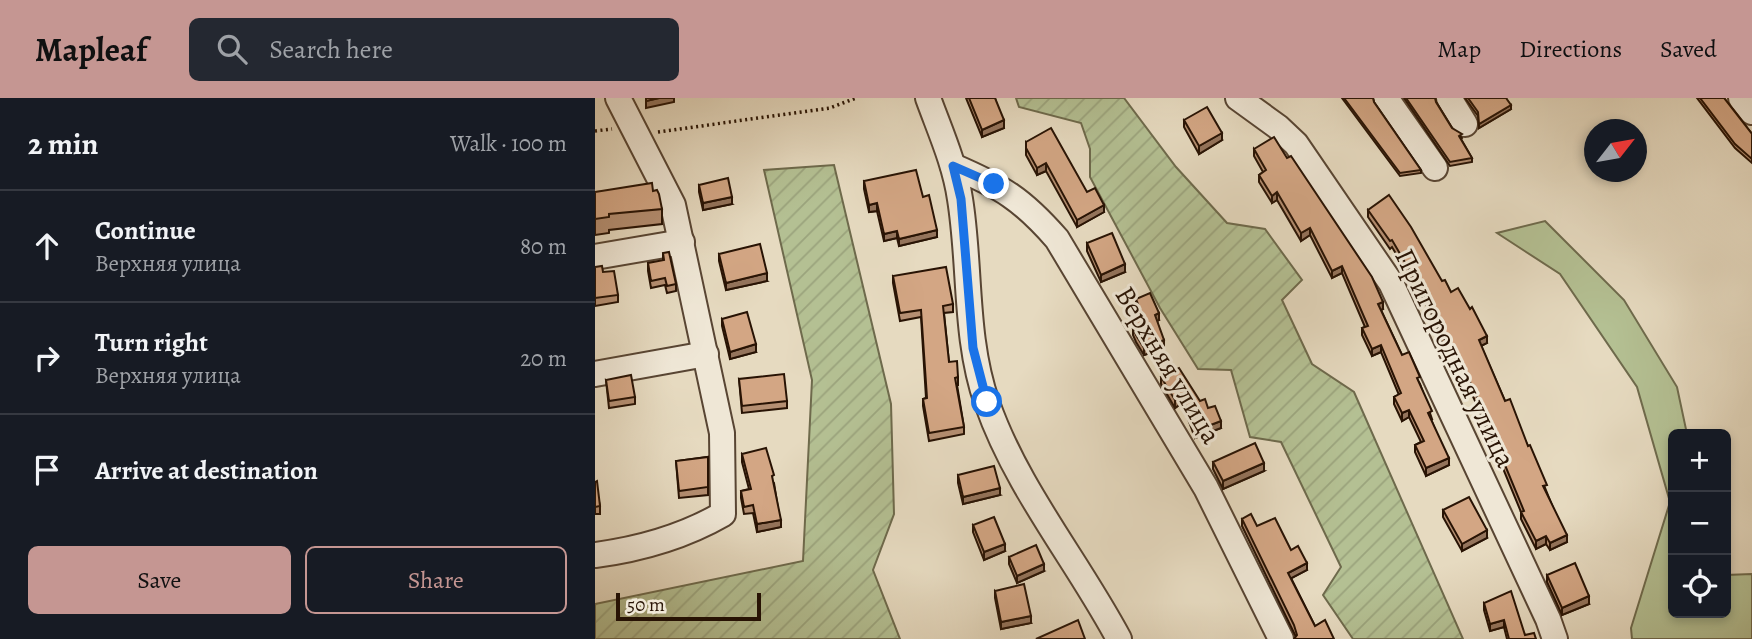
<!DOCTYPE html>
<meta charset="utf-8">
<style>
:root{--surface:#171b24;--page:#242831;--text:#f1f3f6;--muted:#9ea1a6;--line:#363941;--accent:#c59692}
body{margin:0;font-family:Alegreya,serif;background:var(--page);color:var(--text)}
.controls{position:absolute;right:21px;bottom:21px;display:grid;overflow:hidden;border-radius:10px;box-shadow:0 4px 10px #0003}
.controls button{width:63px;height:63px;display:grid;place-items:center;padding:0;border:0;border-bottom:2px solid var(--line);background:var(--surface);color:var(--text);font:35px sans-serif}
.compass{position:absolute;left:989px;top:21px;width:63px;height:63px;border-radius:50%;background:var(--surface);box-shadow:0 4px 10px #0003;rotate:59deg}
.scale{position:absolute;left:21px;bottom:18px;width:145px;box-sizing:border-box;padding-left:7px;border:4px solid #281304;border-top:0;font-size:19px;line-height:24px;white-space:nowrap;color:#281304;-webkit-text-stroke:5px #efe7d6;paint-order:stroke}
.stop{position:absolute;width:21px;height:21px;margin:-16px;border:5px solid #1a73e8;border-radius:50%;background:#fff}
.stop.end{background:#1a73e8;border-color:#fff;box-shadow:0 2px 7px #0008}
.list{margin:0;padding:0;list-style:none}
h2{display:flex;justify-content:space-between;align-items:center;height:91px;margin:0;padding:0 28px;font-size:30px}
h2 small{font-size:23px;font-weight:400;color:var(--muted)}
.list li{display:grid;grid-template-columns:46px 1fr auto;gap:21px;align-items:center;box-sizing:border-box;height:112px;padding:0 28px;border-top:2px solid var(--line)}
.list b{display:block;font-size:26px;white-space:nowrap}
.list p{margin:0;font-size:23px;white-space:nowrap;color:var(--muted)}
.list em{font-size:23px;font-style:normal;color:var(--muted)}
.actions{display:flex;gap:14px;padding:21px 28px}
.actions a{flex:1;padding:16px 0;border:2px solid var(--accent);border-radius:10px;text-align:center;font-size:24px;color:var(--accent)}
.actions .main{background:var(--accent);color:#111}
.icon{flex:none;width:38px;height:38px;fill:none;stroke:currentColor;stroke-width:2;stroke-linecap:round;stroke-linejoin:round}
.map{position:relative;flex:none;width:1157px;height:541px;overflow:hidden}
header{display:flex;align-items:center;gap:42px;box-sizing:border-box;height:98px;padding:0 35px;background:var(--accent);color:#111}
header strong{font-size:33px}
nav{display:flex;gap:38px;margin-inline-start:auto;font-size:24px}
.search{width:490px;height:63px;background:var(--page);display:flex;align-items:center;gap:18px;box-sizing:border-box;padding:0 24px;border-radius:10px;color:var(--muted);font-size:26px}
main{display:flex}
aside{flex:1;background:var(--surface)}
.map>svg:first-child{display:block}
</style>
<header>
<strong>Mapleaf</strong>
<div class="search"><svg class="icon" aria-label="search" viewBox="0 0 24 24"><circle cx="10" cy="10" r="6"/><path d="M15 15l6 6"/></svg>Search here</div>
<nav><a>Map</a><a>Directions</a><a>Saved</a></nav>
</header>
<main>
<aside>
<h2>2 min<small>Walk · 100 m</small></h2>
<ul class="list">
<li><svg class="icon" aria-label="ahead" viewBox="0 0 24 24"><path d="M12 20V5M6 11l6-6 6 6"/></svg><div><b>Continue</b><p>Верхняя улица</p></div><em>80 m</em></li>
<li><svg class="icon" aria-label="right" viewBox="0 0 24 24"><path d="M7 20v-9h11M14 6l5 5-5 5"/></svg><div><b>Turn right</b><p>Верхняя улица</p></div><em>20 m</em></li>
<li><svg class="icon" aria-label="arrive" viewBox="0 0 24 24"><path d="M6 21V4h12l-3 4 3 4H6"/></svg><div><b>Arrive at destination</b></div></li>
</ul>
<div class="actions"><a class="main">Save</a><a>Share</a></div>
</aside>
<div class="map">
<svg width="1157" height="541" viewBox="0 0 1157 541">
<defs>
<pattern id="garden-furrows" width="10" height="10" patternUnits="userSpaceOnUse" patternTransform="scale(1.75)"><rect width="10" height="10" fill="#b4c093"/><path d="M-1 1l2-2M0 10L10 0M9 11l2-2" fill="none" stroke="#9ba47d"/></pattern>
</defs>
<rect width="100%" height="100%" fill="#e6dac0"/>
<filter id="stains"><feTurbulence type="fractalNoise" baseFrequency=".00286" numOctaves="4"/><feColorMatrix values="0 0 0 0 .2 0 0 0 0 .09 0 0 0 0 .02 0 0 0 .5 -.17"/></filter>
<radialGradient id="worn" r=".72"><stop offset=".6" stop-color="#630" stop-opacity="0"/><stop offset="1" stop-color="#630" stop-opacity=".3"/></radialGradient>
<polygon fill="#b4c093" stroke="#6e6a4c" stroke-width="2" points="950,123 1029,202 1082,289 1092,336 1078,336 1078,515 1131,515 1131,477 1157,476 1157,541 1037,541 1036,530 1075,404 1042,289 965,176 902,135"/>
<g fill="url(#garden-furrows)" stroke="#6e6a4c" stroke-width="2">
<polygon points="421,0 529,0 581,69 632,125 670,131 707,182 687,202 717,266 759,294 868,541 758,541 728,497 746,469 686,344 655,339 636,272 603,271 565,210 495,79 495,51 486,25 424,9"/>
<polygon points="239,67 296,306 299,416 278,472 305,541 0,541 0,506 208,463 217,282 169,72"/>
</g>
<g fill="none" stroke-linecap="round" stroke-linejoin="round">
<g stroke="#584533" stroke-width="28">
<g id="minor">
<path d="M 333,0 C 345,33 360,66 365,101 C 376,169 369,239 392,305 C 422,391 482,462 524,541"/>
<polyline points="643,0 683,29 701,46 796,185 953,521 960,541"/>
<polyline points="791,0 840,70"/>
<polyline points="854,0 870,26"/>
<polyline points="1146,0 1157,14"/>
<path d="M 358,68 C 407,89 427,101 462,141 L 611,390 L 686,541"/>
<polyline points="0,159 87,144"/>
<polyline points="0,276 111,256"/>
<path d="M 0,457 C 46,451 88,439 128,416 L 127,335 L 78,107 L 23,0"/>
</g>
</g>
<g stroke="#281304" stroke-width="3.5" stroke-dasharray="2 3.5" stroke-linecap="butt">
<polyline points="0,33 17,31"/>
<polyline points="63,34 235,10 261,0"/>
</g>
<use href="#minor" stroke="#efe7d6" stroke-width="24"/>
</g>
<g fill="#b58f72" stroke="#281304" stroke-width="2">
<polygon points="371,0 400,0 409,30 387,39"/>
<polygon points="747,0 778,0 779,4 826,72 826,75 805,78"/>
<polygon points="809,0 840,0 841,4 857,30 867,40 866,41 877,60 877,64 855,68"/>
<polygon points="870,0 911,0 916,11 884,30 883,18"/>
<polygon points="1102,0 1129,0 1157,36 1157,65 1140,50"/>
<polygon points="589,22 627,42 604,56 589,29"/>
<polygon points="431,44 492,94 509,114 482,129 451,73 442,77 431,57"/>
<polygon points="659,51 788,211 786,212 807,257 825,286 837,321 836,321 854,367 831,378 820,354 820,347 826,344 814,319 807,323 799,306 799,299 804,297 786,254 777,258 767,237 767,230 770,229 747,175 737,180 715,137 706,143 682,102 677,105 664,84 664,77 668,74 659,58"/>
<polygon points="269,83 328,99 342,139 304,148 302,140 289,143 282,113 274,114 269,91"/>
<polygon points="104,87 137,106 108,112 104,94"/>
<polygon points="58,93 67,111 67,126 14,132 14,135 0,137 0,94"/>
<polygon points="773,112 847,183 856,194 892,245 886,248 910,303 933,348 972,444 955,452 951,446 941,451 926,421 926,414 881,305 858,255 854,257 842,235 843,227 797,149 795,151 773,119"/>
<polygon points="492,145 530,174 506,184 492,153"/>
<polygon points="68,155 81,186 81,193 72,195 70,187 56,190 53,173 53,165 68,163"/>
<polygon points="124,156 172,183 131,192 124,163"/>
<polygon points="0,169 8,174 23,197 23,204 0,208"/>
<polygon points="298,178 358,206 358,214 349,215 354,264 363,279 363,287 362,287 369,329 369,336 334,343 328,308 328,301 331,300 326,219 305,223 298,185"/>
<polygon points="541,201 564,222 562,223 569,250 549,257 541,244 538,237 538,231 535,223 535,215 542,212 541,208"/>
<polygon points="127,221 161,254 135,261 127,228"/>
<polygon points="566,279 613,310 626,330 600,340 587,305 580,310 566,286"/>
<polygon points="144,281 192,303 192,310 147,315"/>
<polygon points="11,282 40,299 40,306 14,310"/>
<polygon points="147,356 179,385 186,429 162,434 158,415 149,416 146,400 146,393 154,391 147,364"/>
<polygon points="113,359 113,397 84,400 81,363"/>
<polygon points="618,364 669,373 628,391 618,371"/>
<polygon points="363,377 405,397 368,406 363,385"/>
<polygon points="0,384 5,408 5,416 0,416"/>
<polygon points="848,412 892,440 867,453 848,419"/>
<polygon points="647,421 662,428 696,452 712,472 696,480 720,528 701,539 647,428"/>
<polygon points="378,427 410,453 389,462 378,434"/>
<polygon points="414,459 449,473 422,485 414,466"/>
<polygon points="952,477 994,506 967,517 952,484"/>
<polygon points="400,493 436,525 406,531 400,500"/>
<polygon points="889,505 930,537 941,541 912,541 909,529 895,533 889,512"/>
</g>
<g fill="#94745c" stroke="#281304" stroke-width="2">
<polygon points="64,0 79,0 79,4 51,10 51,3"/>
<polygon points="916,7 916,11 884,30 884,26"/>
<polygon points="409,22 409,30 387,39 387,32"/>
<polygon points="627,35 627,42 604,56 604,48"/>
<polygon points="451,65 451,73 442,77 442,70"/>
<polygon points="682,94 682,102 677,105 677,98"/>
<polygon points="137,99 137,106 108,112 108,105"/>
<polygon points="282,105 282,113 274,114 274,107"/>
<polygon points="509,107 509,114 482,129 482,122"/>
<polygon points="715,130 715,137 706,143 706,135"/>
<polygon points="342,132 342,139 304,148 304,141"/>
<polygon points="302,133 302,140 289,143 289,136"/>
<polygon points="530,166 530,174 506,184 506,177"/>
<polygon points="747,168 747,175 737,180 737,173"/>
<polygon points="172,175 172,183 131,192 131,185"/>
<polygon points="788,204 788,211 783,213 783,206"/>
<polygon points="564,215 564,222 560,224 560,217"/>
<polygon points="892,238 892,245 884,249 884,242"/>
<polygon points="569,242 569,250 549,257 549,250"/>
<polygon points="161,246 161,254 135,261 135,254"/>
<polygon points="786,247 786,254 777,258 777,251"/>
<polygon points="858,248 858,255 854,257 854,250"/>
<polygon points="587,298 587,305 580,310 580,302"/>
<polygon points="814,312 814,319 807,323 807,315"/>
<polygon points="626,323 626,330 600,340 600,333"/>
<polygon points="854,360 854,367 831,378 831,370"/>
<polygon points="669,365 669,373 628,391 628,383"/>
<polygon points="405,390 405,397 368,406 368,399"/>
<polygon points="186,422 186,429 162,434 162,426"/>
<polygon points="892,432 892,440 867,453 867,446"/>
<polygon points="972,437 972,444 955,452 955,445"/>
<polygon points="951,438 951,446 941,451 941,443"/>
<polygon points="410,446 410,453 389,462 389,454"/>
<polygon points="712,465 712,472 693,482 693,475"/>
<polygon points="449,466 449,473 422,485 422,478"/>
<polygon points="994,498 994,506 967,517 967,510"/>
<polygon points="436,518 436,525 406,531 406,524"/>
<polygon points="909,522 909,529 895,533 895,526"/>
</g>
<g fill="#d3a684" stroke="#281304" stroke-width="2">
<polygon points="51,0 64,0 51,3"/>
<polygon points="374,0 400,0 409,22 387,32"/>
<polygon points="749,0 778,0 779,4 826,72 805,75"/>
<polygon points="811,0 840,0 841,4 857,30 867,36 864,38 877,60 855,64"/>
<polygon points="873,0 911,0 916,7 884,26 883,14"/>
<polygon points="1105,0 1129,0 1157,36 1157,61 1140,46"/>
<polygon points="612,9 627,35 604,48 589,22"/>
<polygon points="456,30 492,94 500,90 509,107 482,122 451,65 442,70 431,50 431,44"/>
<polygon points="679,39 692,60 696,58 777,179 788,204 783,206 807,257 814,254 825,279 822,280 837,313 833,315 854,360 831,370 820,347 829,343 814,312 807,315 799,299 806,295 786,247 777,251 767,230 773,228 747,168 737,173 715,130 706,135 682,94 677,98 664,77 671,72 659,51"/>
<polygon points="321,72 328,99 334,97 342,132 304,141 302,133 289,136 282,105 274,107 269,83"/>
<polygon points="133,80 137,99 108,105 104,87"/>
<polygon points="57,85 58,93 62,92 64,96 67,111 14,116 14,119 0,121 0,94"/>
<polygon points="794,97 816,129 847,183 850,182 856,194 863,190 875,211 877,209 892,238 884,242 910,303 915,301 933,348 935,347 952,387 948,388 972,437 955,445 951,438 941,443 926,414 929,413 881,297 858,248 854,250 842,228 846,226 797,142 795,143 773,112"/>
<polygon points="517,135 530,166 506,177 492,145"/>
<polygon points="165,146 172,175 131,185 124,156"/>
<polygon points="74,154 81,186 72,188 70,180 56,183 53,165 69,162 68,155"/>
<polygon points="7,168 8,174 19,173 23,197 0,200 0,169"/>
<polygon points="351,169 358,206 348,208 354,264 362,263 363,279 360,280 369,329 334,335 328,301 332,300 326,212 305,215 298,178"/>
<polygon points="555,195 564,215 560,217 569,242 549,250 541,237 538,230 541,229 535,215 545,211 541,201"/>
<polygon points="152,214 161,246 135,254 127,221"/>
<polygon points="584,270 605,303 610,301 613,310 620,308 626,323 600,333 587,298 580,302 566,279"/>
<polygon points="189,276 192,303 147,308 144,281"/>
<polygon points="36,277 40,299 14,303 11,282"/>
<polygon points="660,345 669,365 628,383 618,364"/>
<polygon points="171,350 179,377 177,378 186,422 162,426 158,407 149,409 146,393 156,391 147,356"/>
<polygon points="113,359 113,389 84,393 81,363"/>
<polygon points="399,368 405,390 368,399 363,377"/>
<polygon points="2,383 5,408 0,409 0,384"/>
<polygon points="874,399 892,432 867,446 848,412"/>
<polygon points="656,416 662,428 680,420 696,452 703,448 712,465 693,475 720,528 730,522 739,541 699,541 702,537 699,527 647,421"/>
<polygon points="399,419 410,446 389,454 378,427"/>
<polygon points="441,447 449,466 422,478 414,459"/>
<polygon points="980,465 994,498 967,510 952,477"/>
<polygon points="429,486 436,518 406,524 400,493"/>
<polygon points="916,493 930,537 939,535 941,541 914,541 909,522 895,526 889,505"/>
<polygon points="483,522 490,541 441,541"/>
</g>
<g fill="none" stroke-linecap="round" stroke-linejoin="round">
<polyline stroke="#1a73e8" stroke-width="9" points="392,304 378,250 366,101 358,68 399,86"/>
</g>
<g text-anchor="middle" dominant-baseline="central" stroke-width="6" stroke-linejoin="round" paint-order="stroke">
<g font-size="28" fill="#281304" stroke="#efe7d6">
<text transform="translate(860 260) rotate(64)">Пригородная улица</text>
<text transform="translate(573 267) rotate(59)">Верхняя улица</text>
</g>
</g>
<rect width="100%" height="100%" filter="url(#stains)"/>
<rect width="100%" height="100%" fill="url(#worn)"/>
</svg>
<div class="controls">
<button>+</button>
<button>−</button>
<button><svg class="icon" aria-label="locate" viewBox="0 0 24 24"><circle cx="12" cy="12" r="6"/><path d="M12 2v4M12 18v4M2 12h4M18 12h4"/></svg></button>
</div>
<svg class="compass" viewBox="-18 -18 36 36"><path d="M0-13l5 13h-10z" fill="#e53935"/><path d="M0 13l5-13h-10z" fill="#9ea1a6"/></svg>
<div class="scale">50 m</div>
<div class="stop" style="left:392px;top:304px"></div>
<div class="stop end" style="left:399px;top:86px"></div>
</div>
</main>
